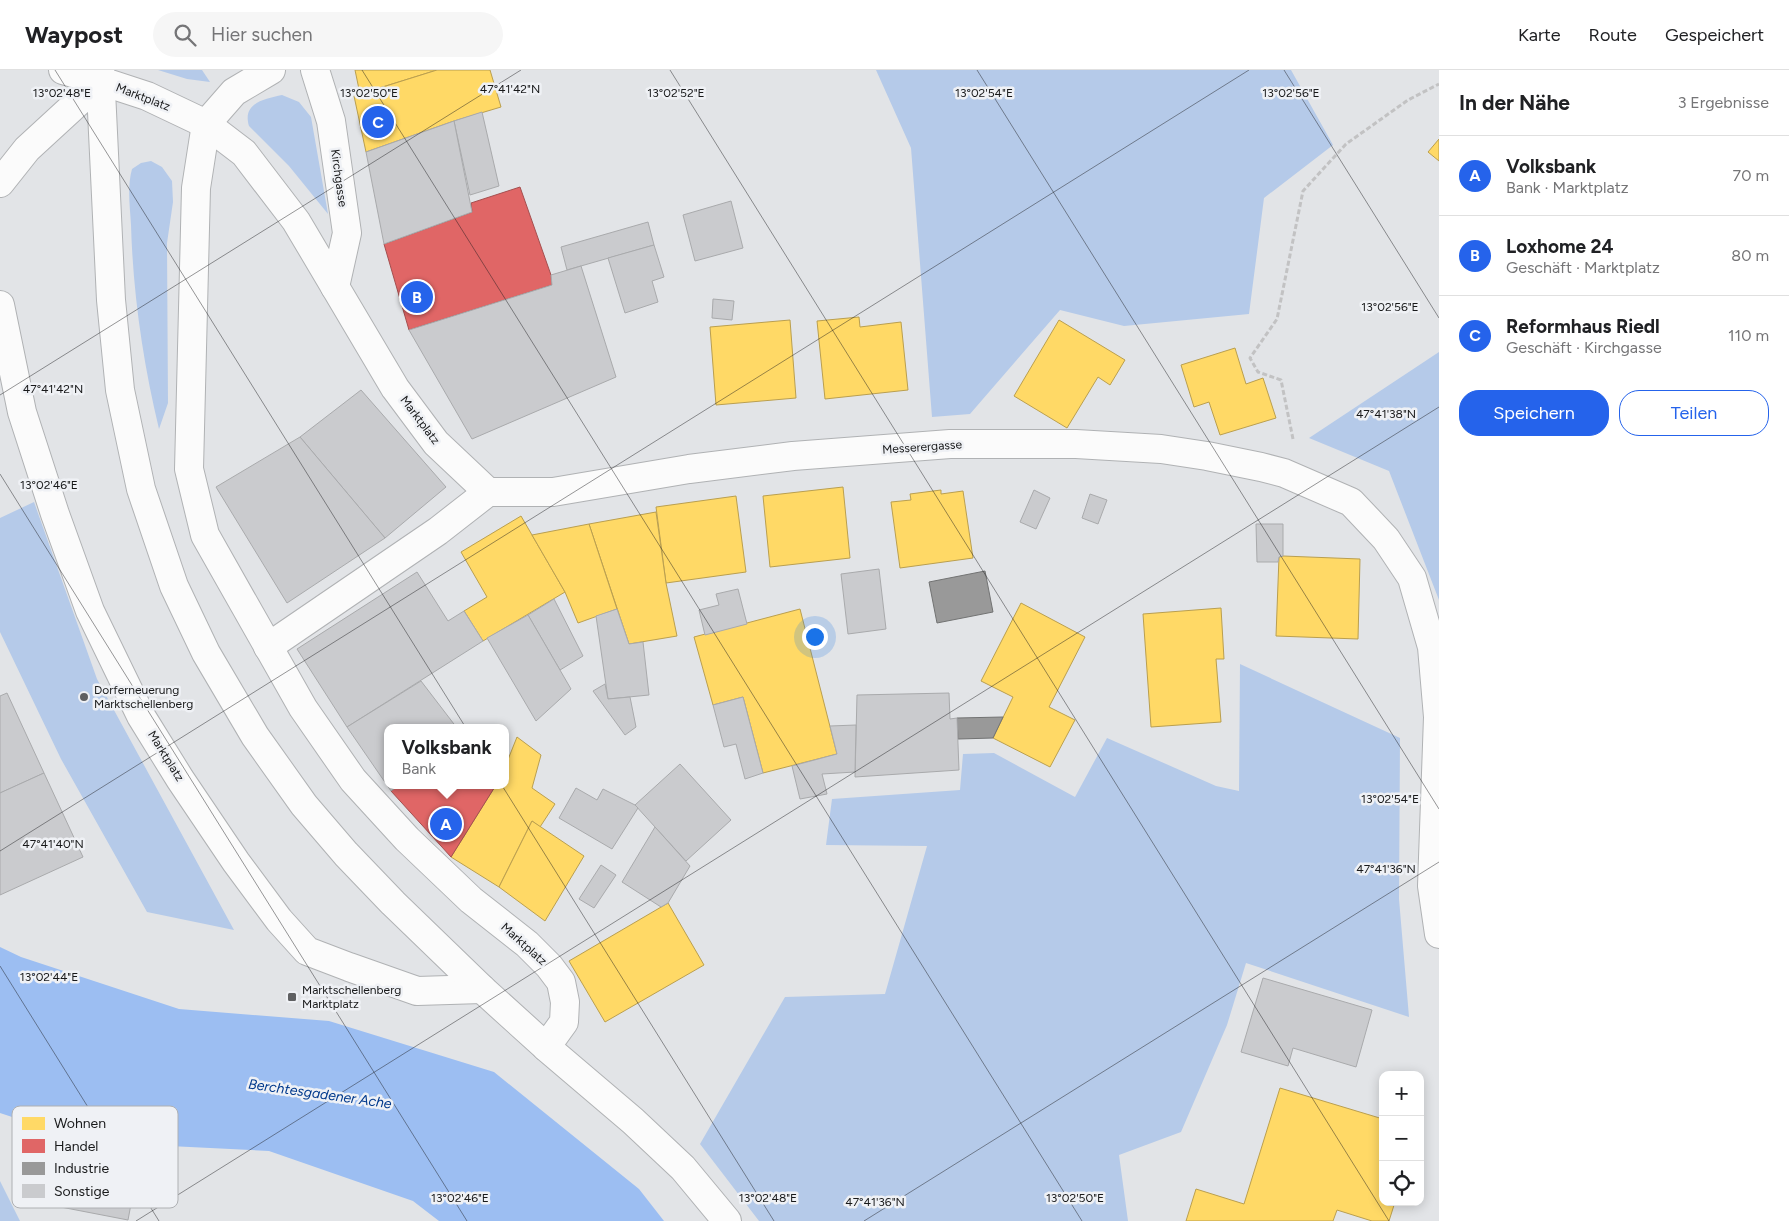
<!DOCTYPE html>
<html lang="de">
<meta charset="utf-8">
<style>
:root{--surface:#fff;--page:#f6f6f6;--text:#202124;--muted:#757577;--line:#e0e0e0;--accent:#2563eb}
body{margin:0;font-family:Figtree,sans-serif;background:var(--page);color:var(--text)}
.controls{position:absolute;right:15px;bottom:15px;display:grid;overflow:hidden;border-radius:10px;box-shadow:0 2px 12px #0003}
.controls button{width:45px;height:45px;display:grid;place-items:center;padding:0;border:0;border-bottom:1px solid var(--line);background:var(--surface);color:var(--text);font:25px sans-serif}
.you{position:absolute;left:814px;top:566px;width:18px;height:18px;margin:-12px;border:4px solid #fff;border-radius:50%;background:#1a73e8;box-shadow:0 0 0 8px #1a73e833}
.badge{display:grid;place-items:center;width:32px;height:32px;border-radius:50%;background:var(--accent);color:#fff;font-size:16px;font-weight:700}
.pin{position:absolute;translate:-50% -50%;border:2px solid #fff;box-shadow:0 1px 5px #0006}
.popup{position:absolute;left:384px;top:654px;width:125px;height:65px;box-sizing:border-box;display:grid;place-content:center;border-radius:10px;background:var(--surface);filter:drop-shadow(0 1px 4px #0005);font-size:16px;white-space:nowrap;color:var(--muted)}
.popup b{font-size:19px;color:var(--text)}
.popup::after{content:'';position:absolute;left:50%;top:100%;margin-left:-10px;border:10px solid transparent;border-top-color:var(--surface)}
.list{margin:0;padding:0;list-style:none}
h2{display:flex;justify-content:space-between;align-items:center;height:65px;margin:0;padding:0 20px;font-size:21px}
h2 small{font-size:16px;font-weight:400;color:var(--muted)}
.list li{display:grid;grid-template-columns:32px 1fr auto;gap:15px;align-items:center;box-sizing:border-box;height:80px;padding:0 20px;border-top:1px solid var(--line)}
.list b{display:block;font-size:19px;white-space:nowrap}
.list p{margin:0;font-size:16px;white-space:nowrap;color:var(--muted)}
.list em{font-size:16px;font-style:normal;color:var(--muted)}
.actions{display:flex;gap:10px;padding:15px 20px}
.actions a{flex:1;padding:11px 0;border:1px solid var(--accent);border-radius:20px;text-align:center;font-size:18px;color:var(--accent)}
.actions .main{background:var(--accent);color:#fff}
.icon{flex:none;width:28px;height:28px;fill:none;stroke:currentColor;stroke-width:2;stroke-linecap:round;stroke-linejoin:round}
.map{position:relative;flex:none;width:1439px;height:1151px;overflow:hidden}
header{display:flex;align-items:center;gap:30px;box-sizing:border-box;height:70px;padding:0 25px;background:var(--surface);border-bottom:1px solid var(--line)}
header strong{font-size:24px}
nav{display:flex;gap:28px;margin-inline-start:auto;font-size:18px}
.search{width:350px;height:45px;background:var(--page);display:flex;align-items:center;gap:12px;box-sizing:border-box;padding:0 18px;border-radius:28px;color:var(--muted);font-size:19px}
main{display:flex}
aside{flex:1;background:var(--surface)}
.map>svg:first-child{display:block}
</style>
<header>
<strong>Waypost</strong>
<div class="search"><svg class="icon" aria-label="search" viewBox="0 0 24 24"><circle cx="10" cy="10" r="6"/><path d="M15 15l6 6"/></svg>Hier suchen</div>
<nav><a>Karte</a><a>Route</a><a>Gespeichert</a></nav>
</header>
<main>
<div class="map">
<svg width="1439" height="1151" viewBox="0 0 1439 1151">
<rect width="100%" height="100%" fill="#e2e4e7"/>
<g fill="#b5cae9">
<polygon points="158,0 202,0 210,12 187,9"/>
<polygon points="876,0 1291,0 1333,75 1264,128 1249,244 1124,256 1060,240 970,344 932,347 911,78"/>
<path d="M 282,25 L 299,32 L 311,47 L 328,144 L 289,96 L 249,56 C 242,33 264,29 282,25 Z"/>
<path d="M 151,91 L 162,97 L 172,111 L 173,132 L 167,173 L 168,333 L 159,359 C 143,292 133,224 131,155 C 130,137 127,117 132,99 L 141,93 Z"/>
<polygon points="1439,282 1439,530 1389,401 1309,368"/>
<polygon points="34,432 97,609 234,860 147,842 61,689 0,562 0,448"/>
<polygon points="1240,594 1400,668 1399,829 1409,947 1246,893 1227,955 1181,1062 1119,1085 1128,1151 759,1151 700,1074 785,927 885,924 927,776 826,775 832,729 960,720 963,684 994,683 1075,727 1107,668 1216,716 1239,721"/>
<polygon points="0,1111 20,1151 0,1151"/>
</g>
<polygon fill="#9cbef2" points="0,877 21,887 179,939 329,951 494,1002 639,1119 664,1151 439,1151 413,1131 269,1081 88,1072 0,1043"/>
<g fill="#ffd966" stroke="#ba9f4f">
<polygon points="355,0 437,0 360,24"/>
<polygon points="437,0 490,0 501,37 454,51 366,82 354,26"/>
<polygon points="1439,69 1439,91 1428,82"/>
<polygon points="859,247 860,257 901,252 908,320 825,329 817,251"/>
<polygon points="790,250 796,328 716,335 710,257"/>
<polygon points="1059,250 1125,290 1110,315 1098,307 1067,358 1014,326"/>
<polygon points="1235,278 1246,314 1263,308 1276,348 1220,365 1209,332 1194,337 1181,295"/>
<polygon points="843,417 850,488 770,497 763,426"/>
<polygon points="941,420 941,424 963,421 973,488 900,498 891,432 911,430 910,424"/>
<polygon points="736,426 746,502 666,513 656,437"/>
<polygon points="656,442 666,513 677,566 629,574 589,454"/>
<polygon points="521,446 565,522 483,571 464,541 487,527 461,482"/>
<polygon points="589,454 617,539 578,553 565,522 532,465"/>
<polygon points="1283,486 1360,489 1358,569 1276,566 1279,487"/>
<polygon points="1021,533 1085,567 1049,637 1075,650 1050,697 993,668 1013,627 981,611"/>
<polygon points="1221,538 1224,589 1216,589 1221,652 1151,657 1143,544"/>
<polygon points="800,539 837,684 763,703 743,627 713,635 694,567"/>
<polygon points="517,667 541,685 532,718 555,734 540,757 532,751 499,817 451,787 496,715 505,715 505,697"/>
<polygon points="532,751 584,786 545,851 499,817"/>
<polygon points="668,833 704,895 605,952 569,891"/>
<polygon points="1280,1018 1383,1049 1383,1132 1395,1132 1389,1151 1372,1151 1337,1140 1333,1151 1186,1151 1196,1119 1244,1134"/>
</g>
<g fill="#e06666" stroke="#a44f4f">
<polygon points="520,117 551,205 552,215 409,260 384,174 472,142 471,133"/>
<polygon points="399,715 496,715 451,787 391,721"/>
</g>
<g fill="#999" stroke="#727373">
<polygon points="985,501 993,542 937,553 929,512"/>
<polygon points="1003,647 993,668 958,669 957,648"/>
</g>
<g fill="#cacbce" stroke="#a9aaac">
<polygon points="482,42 499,116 470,125 454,51"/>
<polygon points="454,51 472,142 384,174 366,82"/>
<polygon points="731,131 743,178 695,191 683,145"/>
<polygon points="648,152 654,175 567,200 561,177"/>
<polygon points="654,175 664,207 652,211 658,232 625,243 608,188"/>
<polygon points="581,196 616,307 472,369 409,260 552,215 551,205"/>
<polygon points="713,229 734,231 732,250 712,248"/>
<polygon points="361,320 446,417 385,468 300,367"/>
<polygon points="300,367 385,468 287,533 216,417"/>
<polygon points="1034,420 1050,428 1036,459 1020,452"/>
<polygon points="1090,424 1107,430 1098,454 1082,448"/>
<polygon points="1256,454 1283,454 1283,486 1279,487 1278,492 1257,492"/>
<polygon points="879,499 886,559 848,564 841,504"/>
<polygon points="417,502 448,551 464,541 483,571 347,657 297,579"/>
<polygon points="738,519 747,554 705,565 699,540 719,535 716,524"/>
<polygon points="554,529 583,586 560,600 528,545"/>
<polygon points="617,539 629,574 643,572 649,625 608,629 596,546"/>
<polygon points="528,545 571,619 536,651 487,568"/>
<polygon points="421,611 457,658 387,658 387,715 399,715 391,721 347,657"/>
<polygon points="605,614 608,629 630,627 636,657 625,665 593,621"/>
<polygon points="7,623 44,703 0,723 0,626"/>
<polygon points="949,623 950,649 957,648 959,700 855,707 857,625"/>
<polygon points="743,627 763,703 745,709 736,674 724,677 713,635"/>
<polygon points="856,655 855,702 822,704 827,724 800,729 792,696 837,684 830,656"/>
<polygon points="680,694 731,750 686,791 635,735"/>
<polygon points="44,703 83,787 0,825 0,723"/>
<polygon points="576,718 597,730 603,719 635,735 638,738 612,779 559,748"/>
<polygon points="655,757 690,796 668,833 661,837 622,812"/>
<polygon points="601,795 616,805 594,838 579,829"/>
<polygon points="1263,908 1372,940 1356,997 1293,978 1288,996 1241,982"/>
<polygon points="50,1085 137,1102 128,1150 40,1133"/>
</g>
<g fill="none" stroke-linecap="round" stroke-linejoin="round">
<g stroke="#b0b2b4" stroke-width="30">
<g id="street">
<polyline points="63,0 101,11"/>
<polyline points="271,0 234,22 206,54 196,118 189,399 205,465 303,638 353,710 407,769 471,830 527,874 549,896 561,912 565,932 564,952 546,977"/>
<polyline points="315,0 331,51 347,163 335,217"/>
<polyline points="0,113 27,79 101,11"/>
<polyline points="0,235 22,342 55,444 90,541 141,646 180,709 236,792 279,850 307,881 349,897 417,921 482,919"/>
<polyline points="268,577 438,461 488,422"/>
</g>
</g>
<g stroke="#b0b2b4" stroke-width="30">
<polyline id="secondary" points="101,11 147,26 206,54 244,83 296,151 395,318 436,373 488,422 553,422 689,399 793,386 950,374 1076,374 1161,379 1207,386 1261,397 1284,403 1351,432 1386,469 1412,508 1432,577 1438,647 1432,816 1439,864"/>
</g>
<g stroke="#b0b2b4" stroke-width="30">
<polyline id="primary" points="100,0 111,230 120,320 141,419 174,516 206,583 255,666 304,735 346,784 393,833 482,919 546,977 633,1051 683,1098 727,1151"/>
</g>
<polyline stroke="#c2c2c3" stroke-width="3" stroke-dasharray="5 2.5" stroke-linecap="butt" points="1293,369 1281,310 1258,302 1250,288 1277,249 1303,121 1346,74 1408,30 1439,14"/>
<use href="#street" stroke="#fbfbfb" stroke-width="28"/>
<use href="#secondary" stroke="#fbfbfb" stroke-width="28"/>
<use href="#primary" stroke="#fbfbfb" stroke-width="28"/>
</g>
<path fill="none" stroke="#18191a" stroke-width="1" stroke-opacity="0.45" d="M 55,0 L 774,1151M 362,0 L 1082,1151M 670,0 L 1389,1151M 977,0 L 1439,739M 1284,0 L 1439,248M 0,325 L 521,0M 0,404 L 467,1151M 0,781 L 1249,0M 0,896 L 159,1151M 136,1151 L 1439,337M 864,1151 L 1439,792"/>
<g fill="#5f6062" stroke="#eff1f5" stroke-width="2">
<circle cx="84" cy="627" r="5"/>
<rect x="287" y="922" width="10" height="10" rx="2.5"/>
</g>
<g text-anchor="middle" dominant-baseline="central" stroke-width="5" stroke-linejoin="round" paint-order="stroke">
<g font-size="12" fill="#18191a" stroke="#eff1f5">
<text transform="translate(143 27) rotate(21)">Marktplatz</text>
<text transform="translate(339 108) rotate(82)">Kirchgasse</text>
<text transform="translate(420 350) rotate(53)">Marktplatz</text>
<text transform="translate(922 377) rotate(-4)">Messerergasse</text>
<text transform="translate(166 686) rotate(58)">Marktplatz</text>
<text transform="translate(524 874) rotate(42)">Marktplatz</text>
</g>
<g font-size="12" fill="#18191a" stroke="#eff1f5" text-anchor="start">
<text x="94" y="620">Dorferneuerung<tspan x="94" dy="14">Marktschellenberg</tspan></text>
<text x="302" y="920">Marktschellenberg<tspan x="302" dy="14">Marktplatz</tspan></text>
</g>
<g font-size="14" font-style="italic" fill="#00398c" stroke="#eff1f5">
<text transform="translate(320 1024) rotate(8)">Berchtesgadener Ache</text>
</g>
</g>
<rect x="12" y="1036" width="166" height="102" rx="8" fill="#eff1f5" stroke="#aeb0b3" stroke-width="1"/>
<rect x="22" y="1047" width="23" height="13" fill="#ffd966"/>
<rect x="22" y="1069" width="23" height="14" fill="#e06666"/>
<rect x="22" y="1092" width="23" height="13" fill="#999"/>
<rect x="22" y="1114" width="23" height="14" fill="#cacbce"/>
<g font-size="14" fill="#18191a">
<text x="54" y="1058">Wohnen</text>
<text x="54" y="1081">Handel</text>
<text x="54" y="1103">Industrie</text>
<text x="54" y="1126">Sonstige</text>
</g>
<g font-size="12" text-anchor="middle" fill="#18191a" stroke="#eff1f5" stroke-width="5" stroke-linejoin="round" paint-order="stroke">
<text x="510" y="23">47°41'42"N</text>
<text x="62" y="27">13°02'48"E</text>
<text x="369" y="27">13°02'50"E</text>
<text x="676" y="27">13°02'52"E</text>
<text x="984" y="27">13°02'54"E</text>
<text x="1291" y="27">13°02'56"E</text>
<text x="1390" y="241">13°02'56"E</text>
<text x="53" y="323">47°41'42"N</text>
<text x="1386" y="348">47°41'38"N</text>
<text x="49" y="419">13°02'46"E</text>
<text x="1390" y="733">13°02'54"E</text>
<text x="53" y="778">47°41'40"N</text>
<text x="1386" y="803">47°41'36"N</text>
<text x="49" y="911">13°02'44"E</text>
<text x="460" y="1132">13°02'46"E</text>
<text x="768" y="1132">13°02'48"E</text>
<text x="1075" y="1132">13°02'50"E</text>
<text x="875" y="1136">47°41'36"N</text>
</g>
</svg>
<div class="controls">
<button>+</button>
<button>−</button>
<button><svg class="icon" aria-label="locate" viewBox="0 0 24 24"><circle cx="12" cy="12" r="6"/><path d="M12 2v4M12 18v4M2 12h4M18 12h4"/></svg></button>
</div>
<div class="you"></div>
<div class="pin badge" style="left:446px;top:754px">A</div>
<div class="popup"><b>Volksbank</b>Bank</div>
<div class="pin badge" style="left:417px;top:227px">B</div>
<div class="pin badge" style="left:378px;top:52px">C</div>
</div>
<aside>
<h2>In der Nähe<small>3 Ergebnisse</small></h2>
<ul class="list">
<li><span class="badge">A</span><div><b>Volksbank</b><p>Bank · Marktplatz</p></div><em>70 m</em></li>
<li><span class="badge">B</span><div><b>Loxhome 24</b><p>Geschäft · Marktplatz</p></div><em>80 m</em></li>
<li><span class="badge">C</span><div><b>Reformhaus Riedl</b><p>Geschäft · Kirchgasse</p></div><em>110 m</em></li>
</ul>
<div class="actions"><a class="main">Speichern</a><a>Teilen</a></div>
</aside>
</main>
